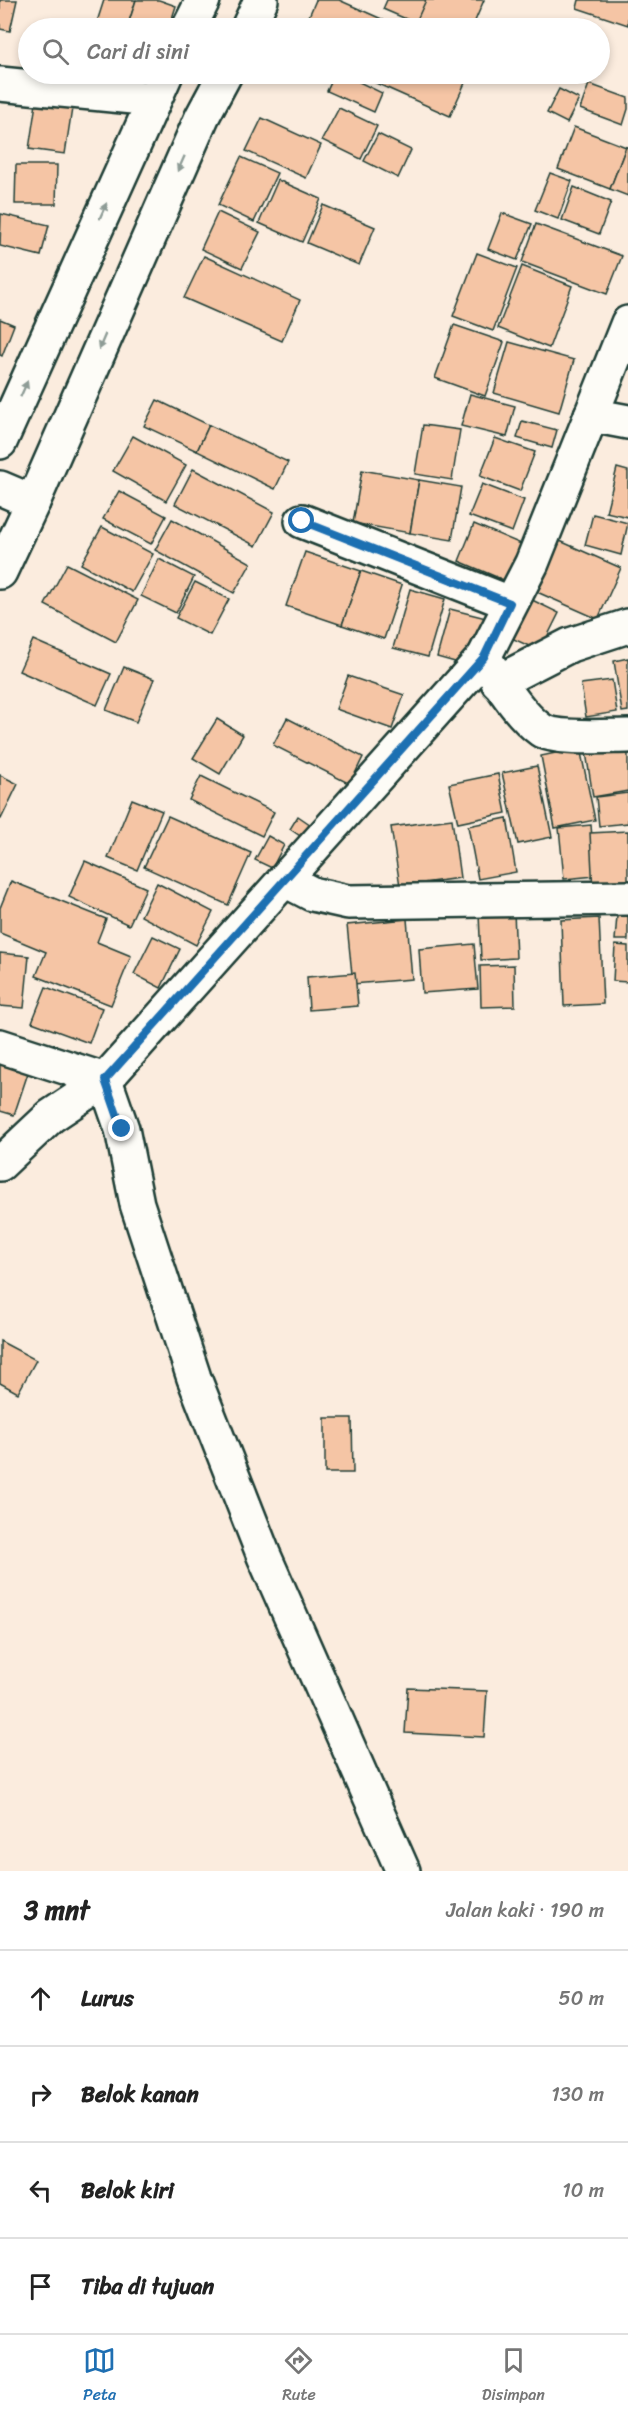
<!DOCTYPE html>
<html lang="id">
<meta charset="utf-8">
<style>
:root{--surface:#fff;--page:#f6f6f6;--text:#222;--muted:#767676;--line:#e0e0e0;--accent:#1f6fb2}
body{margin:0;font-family:Sriracha,sans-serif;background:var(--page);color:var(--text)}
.stop{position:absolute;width:18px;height:18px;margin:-14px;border:4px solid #1f6fb2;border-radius:50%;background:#fff}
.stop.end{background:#1f6fb2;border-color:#fff;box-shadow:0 2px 6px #0008}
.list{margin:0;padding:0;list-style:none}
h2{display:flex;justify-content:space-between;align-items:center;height:78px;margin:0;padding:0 24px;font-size:26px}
h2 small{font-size:20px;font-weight:400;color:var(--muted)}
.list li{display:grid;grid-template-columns:39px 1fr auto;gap:18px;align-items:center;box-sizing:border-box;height:96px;padding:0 24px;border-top:2px solid var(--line)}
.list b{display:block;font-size:22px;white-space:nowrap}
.list em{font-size:20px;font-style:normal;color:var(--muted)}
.icon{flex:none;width:33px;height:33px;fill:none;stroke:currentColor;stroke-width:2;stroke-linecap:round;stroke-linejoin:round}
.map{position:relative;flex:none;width:628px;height:1871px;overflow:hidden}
.search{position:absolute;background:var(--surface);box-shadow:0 3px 9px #0003;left:18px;right:18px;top:18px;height:66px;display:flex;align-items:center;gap:15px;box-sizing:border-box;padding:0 21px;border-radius:33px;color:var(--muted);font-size:22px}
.sheet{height:462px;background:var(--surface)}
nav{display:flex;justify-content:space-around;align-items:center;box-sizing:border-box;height:84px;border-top:2px solid var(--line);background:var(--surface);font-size:16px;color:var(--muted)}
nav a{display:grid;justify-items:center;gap:3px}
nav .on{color:var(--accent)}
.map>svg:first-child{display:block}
</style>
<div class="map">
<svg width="628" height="1871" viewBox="0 0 628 1871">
<rect width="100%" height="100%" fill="#fbecde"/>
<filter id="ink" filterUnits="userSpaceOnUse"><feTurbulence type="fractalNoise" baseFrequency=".0167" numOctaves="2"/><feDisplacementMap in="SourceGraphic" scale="12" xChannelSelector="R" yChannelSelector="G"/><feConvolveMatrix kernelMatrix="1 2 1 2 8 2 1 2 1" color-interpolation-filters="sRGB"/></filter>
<g filter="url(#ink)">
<g fill="#f5c5a5" stroke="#1f3d34" stroke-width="1.5">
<polygon points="0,0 17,0 10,31 0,29"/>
<polygon points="104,0 136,0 127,28 95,28"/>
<polygon points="136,0 159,0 176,6 169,28 127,28"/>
<polygon points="316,0 339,0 386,21 383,28 319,28 306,23"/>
<polygon points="387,0 431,0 420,25 383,9"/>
<polygon points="426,0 484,0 472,28 430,28 416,22"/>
<polygon points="579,0 628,0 628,25 577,8"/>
<polygon points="393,21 409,28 390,28"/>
<polygon points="335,74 363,74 359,82 382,93 374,112 327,91"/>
<polygon points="369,74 469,74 450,116 367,79"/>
<polygon points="589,84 628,98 628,109 623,125 580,109"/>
<polygon points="559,89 579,99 567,123 547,113"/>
<polygon points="37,97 73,102 65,154 29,149"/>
<polygon points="339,108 377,126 361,159 322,140"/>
<polygon points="262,118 321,145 306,178 246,151"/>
<polygon points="574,127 626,147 610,189 558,169"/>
<polygon points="378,134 411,150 398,178 364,161"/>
<polygon points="626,147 628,147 628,196 610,189"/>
<polygon points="241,157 277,173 254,222 218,205"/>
<polygon points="16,165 57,165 56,204 15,204"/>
<polygon points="550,173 572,181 558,219 535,210"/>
<polygon points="278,180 321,199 302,242 259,223"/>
<polygon points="574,187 611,202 599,234 562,220"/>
<polygon points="323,205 375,227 359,265 307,243"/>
<polygon points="218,212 260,232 242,268 201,249"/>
<polygon points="502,213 532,224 517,260 488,249"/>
<polygon points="1,214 49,225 41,256 0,246"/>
<polygon points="536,224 622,256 607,294 522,262"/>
<polygon points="477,253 517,268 493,331 453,316"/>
<polygon points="204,256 300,300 282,341 184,298"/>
<polygon points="522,266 572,286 549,348 498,328"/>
<polygon points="0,319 14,325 2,356 0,355"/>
<polygon points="454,325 504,342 485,396 435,378"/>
<polygon points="509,342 574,360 559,412 494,393"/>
<polygon points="470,394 515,406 507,437 461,426"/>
<polygon points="157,400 209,425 197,451 144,426"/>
<polygon points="522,421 557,430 552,448 517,438"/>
<polygon points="209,425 288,462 275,489 197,451"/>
<polygon points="423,425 460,430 452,480 415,474"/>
<polygon points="133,436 186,465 166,501 113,471"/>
<polygon points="495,438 535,452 520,491 480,476"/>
<polygon points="617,468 628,471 628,517 606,512"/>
<polygon points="193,469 274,512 256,546 175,504"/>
<polygon points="362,470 419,480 410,533 353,523"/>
<polygon points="419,480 461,487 452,540 410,533"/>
<polygon points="482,484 524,500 512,532 469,516"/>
<polygon points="119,491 166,516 151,544 103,519"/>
<polygon points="593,514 628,523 621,555 585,545"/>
<polygon points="172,519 251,563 234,593 155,550"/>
<polygon points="474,524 521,544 506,581 459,561"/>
<polygon points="102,527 153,554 132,592 81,564"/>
<polygon points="560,541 621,568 598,619 537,592"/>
<polygon points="305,552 361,571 342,625 286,606"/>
<polygon points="159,559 194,577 176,613 141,596"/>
<polygon points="67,564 138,600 116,642 45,605"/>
<polygon points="361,571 402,585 384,639 342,625"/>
<polygon points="195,582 229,599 210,635 176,618"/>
<polygon points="410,589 445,599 428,657 393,648"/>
<polygon points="526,597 559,613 540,651 507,636"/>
<polygon points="450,609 486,618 473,667 437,657"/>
<polygon points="33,640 111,674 97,705 19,671"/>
<polygon points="628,658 628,711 622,712 614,661"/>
<polygon points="124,667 154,679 136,722 106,710"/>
<polygon points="348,676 404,695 392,729 336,709"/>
<polygon points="612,680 617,712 586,717 581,684"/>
<polygon points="287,718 363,757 350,784 273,745"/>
<polygon points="217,719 243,735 220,774 193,758"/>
<polygon points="628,745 628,791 593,797 586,752"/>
<polygon points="580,748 595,820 555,828 541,756"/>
<polygon points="537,766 552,837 518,844 502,773"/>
<polygon points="498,774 506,813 458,823 449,784"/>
<polygon points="0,775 18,784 1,819 0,819"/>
<polygon points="201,776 274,812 262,836 189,800"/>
<polygon points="628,793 628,823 599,826 596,797"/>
<polygon points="132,799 162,811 137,870 108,858"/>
<polygon points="168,816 251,853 228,905 144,867"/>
<polygon points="298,816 314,827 306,840 290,829"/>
<polygon points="507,818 516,872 478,879 468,826"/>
<polygon points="452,819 460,878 400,886 391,827"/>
<polygon points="591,825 595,876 564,879 559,828"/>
<polygon points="628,831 628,890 593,892 590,833"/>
<polygon points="268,836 284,845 272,868 255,860"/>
<polygon points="85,861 146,888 129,925 69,897"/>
<polygon points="11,881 106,919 97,942 131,956 111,1005 36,976 46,952 0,933 0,908"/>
<polygon points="157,883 213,912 196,945 141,916"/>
<polygon points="618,904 628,905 628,940 615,940"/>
<polygon points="514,912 516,958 481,960 479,914"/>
<polygon points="599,918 603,1004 564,1006 561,920"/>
<polygon points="407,919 412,979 353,984 347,925"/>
<polygon points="153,936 180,949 161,988 134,974"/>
<polygon points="474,944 478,989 422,993 419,949"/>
<polygon points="615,945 628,946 628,982 613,981"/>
<polygon points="0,953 29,956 24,1008 0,1006"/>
<polygon points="514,965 515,1006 481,1007 480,966"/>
<polygon points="355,973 358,1006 309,1010 307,977"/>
<polygon points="46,987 102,1008 89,1043 32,1022"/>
<polygon points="0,1057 30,1067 14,1115 0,1111"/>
<polygon points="0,1341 36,1360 18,1393 0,1383"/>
<polygon points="325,1418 352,1418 353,1473 325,1473"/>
<polygon points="408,1688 487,1691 484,1737 405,1733"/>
</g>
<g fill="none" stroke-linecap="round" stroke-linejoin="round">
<g stroke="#1f3d34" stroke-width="38">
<g id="minor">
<polyline points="0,84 153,99"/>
<polyline points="591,415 628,422"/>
<polyline points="302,521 510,603"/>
<path d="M 484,657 C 497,679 519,715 541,730 C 556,740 609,736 628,736"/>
<polyline points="498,682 570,645 628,626"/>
<polyline points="285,880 312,894 348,902 628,898"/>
<polyline points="0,1046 105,1080 122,1129 137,1204 194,1378 264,1556 403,1871"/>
<polyline points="0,1164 51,1116 105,1080 484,657 532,563 628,323"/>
</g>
</g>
<g stroke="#1f3d34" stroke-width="38">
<g id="secondary">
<polyline points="189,28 203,0"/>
<polyline points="248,28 261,0"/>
<polyline points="0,442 166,74"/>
<polyline points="0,488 33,502"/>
<polyline points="0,572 33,502 202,117 225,74"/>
</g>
</g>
<use href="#minor" stroke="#fdfcf7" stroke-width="33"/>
<use href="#secondary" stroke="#fdfcf7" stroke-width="33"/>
</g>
<defs><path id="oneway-solid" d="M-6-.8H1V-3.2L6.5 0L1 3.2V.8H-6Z" transform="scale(1.5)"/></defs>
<g fill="#8e9c96">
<use href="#oneway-solid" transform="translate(181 164) rotate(114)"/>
<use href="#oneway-solid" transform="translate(103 211) rotate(-66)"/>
<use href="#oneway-solid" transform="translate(102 342) rotate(113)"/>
<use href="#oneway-solid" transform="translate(24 389) rotate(-66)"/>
</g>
</g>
<g fill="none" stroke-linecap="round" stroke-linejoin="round" filter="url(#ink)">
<polyline stroke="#1f6fb2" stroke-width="8" points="122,1129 105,1080 484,657 510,603 302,521"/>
</g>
</svg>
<div class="stop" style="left:302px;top:521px"></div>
<div class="stop end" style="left:122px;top:1129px"></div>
<div class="search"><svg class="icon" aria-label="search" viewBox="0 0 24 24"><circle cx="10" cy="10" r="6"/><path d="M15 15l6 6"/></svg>Cari di sini</div>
</div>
<section class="sheet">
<h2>3 mnt<small>Jalan kaki · 190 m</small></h2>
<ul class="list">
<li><svg class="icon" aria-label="ahead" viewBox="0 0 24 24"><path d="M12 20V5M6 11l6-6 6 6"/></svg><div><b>Lurus</b></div><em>50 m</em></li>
<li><svg class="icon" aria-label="right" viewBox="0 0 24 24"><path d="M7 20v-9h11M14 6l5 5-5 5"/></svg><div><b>Belok kanan</b></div><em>130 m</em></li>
<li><svg class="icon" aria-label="left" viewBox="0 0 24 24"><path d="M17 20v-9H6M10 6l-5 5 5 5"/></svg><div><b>Belok kiri</b></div><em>10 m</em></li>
<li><svg class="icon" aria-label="arrive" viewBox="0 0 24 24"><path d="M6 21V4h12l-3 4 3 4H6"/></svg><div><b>Tiba di tujuan</b></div></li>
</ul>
</section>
<nav>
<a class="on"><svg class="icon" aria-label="map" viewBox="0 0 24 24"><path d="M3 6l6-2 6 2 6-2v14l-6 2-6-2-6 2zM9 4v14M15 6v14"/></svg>Peta</a>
<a><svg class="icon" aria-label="directions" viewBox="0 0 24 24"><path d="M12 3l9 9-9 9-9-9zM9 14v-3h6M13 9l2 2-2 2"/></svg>Rute</a>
<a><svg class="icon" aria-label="saved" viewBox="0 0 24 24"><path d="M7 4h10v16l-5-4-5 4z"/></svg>Disimpan</a>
</nav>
